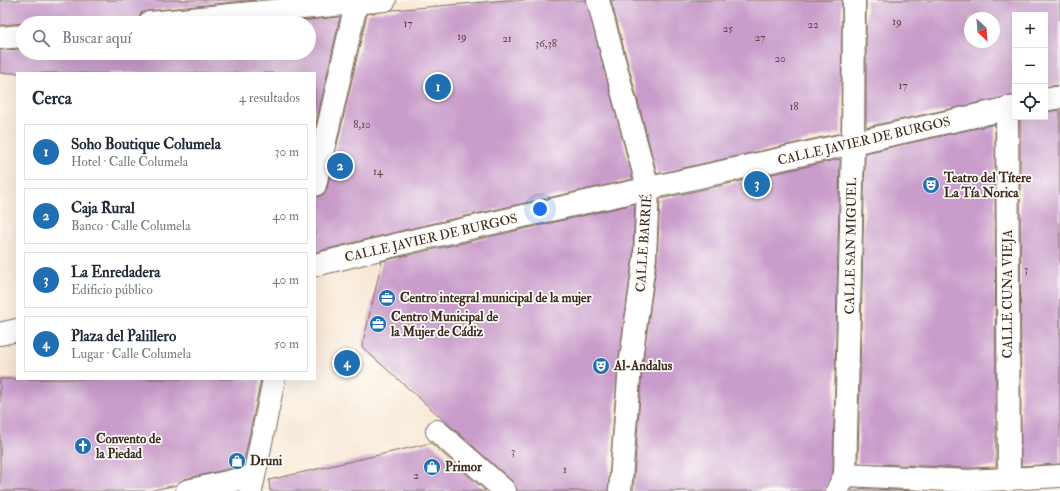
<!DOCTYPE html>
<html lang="es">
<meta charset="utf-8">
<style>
:root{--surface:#fff;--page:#f2f2f3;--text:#1f2937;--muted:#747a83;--line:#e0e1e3;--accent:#1f6fb2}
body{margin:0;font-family:"IM FELL Double Pica",serif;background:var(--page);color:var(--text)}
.controls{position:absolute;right:12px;top:12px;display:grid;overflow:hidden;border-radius:0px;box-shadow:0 4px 16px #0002}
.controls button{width:36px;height:36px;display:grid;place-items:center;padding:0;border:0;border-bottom:1px solid var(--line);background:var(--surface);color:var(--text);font:20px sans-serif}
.compass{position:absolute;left:964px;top:12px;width:36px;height:36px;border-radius:50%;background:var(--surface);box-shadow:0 4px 16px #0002;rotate:154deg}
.you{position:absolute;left:540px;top:209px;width:14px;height:14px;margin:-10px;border:3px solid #fff;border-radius:50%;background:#1a73e8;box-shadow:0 0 0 6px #1a73e833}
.badge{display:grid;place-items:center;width:26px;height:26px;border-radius:50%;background:var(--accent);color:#fff;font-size:13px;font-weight:700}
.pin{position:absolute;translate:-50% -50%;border:2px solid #fff;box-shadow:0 1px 4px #0006}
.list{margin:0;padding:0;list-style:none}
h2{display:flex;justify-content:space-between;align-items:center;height:52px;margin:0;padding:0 16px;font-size:17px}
h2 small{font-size:13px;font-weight:400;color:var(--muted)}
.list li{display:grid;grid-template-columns:26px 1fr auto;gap:12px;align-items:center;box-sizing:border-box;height:56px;margin:0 8px 8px;padding:0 8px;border:1px solid var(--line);border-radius:0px}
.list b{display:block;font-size:15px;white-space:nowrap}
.list p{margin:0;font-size:13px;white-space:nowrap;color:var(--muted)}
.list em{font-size:13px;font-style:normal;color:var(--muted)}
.icon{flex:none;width:22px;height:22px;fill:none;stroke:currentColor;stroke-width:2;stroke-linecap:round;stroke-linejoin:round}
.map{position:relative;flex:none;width:1060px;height:491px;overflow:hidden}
.search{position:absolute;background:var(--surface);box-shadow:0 4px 16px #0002;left:16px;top:16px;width:300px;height:44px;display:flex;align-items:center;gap:10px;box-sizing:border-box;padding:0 14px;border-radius:22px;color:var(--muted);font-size:15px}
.panel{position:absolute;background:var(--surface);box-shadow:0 4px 16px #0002;left:16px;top:72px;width:300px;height:308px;border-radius:0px}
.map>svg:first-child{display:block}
</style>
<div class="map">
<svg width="1060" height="491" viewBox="0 0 1060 491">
<rect width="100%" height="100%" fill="#fdfcf7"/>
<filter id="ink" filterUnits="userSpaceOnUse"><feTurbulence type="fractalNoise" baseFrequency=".025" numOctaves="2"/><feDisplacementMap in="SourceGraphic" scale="8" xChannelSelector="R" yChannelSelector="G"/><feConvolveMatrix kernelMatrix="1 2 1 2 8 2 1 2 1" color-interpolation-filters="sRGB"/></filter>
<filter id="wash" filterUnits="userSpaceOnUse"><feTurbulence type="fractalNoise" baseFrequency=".012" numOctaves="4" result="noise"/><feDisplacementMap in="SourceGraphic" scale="16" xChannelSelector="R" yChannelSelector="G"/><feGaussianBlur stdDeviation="0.9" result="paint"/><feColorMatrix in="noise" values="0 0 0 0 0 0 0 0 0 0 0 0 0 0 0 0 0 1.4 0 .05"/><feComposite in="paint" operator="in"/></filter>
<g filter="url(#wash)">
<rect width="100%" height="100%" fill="#f8e7d4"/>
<g id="blocks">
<g fill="#c99ccb" fill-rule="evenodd">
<polygon points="0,0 256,0 148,11 141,13 137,23 23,23 0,25"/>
<polygon points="508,0 586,0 633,179 417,227 315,252 315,197 324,194 327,188 367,14 392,10"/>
<polygon points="611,0 842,0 841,133 657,174"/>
<path d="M 866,0 L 1060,0 L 1060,85 L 1045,87 L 1045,15 L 1015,15 L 1015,95 L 866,127 ZM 970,18 L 994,18 L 994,42 L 970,42 Z"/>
<polygon points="340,17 315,129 315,73 0,73 0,50 23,49 23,53 309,53 309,23 278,23"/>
<polygon points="1060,110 1060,464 1021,466 1020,118 1045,117 1045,112"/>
<polygon points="995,124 996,467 968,468 858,463 865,153"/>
<polygon points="840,159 833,472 825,491 633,491 642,367 657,259 660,199"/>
<polygon points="635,204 633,256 618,365 608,491 517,491 513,482 362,347 382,261"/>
<polygon points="0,379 261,379 243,466 184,479 177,485 148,491 0,491"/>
<polygon points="431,443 486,491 270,491 269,480"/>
<polygon points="853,488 916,491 851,491"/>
</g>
</g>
</g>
<g filter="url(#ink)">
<use href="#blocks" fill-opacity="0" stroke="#7d6c5e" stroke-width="1"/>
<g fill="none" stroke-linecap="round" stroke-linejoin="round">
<g stroke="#7d6c5e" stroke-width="24">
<g id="street">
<polyline points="598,0 648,188 645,257 630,366 620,491"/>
<polyline points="149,23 385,0"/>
<polyline points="0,38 23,36"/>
<polyline points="1045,100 1060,97"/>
<polyline points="1007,108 1009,480"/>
<polyline points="315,185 357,0"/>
<polyline points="315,265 420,239 1015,107"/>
<polyline points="0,334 17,330"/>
<polyline points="437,431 505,491"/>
<polyline points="845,475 968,481 1060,476"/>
<polyline points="187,491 254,476"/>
<polyline points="251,491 274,379"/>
<polyline points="837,491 845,475 853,144 854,0"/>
</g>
</g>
<use href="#street" stroke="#fff" stroke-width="22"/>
</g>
</g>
<defs>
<g id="theatre-disc" transform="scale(0.9)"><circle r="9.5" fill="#1f6fb2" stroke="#fdfcf7"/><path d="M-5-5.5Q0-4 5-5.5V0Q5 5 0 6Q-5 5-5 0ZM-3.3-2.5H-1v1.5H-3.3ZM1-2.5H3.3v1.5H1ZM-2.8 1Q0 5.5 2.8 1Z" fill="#fff"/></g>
<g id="office-disc" transform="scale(0.9)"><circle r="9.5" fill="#1f6fb2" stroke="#fdfcf7"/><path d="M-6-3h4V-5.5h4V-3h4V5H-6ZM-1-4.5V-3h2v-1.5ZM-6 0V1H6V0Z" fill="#fff"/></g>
<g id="church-disc" transform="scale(0.9)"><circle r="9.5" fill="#1f6fb2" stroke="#fdfcf7"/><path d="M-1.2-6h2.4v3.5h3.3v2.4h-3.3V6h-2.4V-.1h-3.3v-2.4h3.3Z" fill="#fff"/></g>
<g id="shop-disc" transform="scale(0.9)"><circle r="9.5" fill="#1f6fb2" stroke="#fdfcf7"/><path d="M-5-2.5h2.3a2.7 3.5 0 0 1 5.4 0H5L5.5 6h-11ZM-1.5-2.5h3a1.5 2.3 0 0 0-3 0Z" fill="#fff"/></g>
</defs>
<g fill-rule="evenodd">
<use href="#theatre-disc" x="931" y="185"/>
<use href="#office-disc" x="387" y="298"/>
<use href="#office-disc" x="378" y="324"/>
<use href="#theatre-disc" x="601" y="366"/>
<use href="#church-disc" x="83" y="446"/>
<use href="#shop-disc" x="237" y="461"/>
<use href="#shop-disc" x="432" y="467"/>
</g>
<g text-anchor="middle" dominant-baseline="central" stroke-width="3.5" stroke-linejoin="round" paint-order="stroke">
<g font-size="11" fill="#5e4649">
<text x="897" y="21">19</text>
<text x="408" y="23">17</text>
<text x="813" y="24">22</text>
<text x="728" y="28">25</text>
<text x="462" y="36">19</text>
<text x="760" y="37">27</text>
<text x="507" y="38">21</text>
<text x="546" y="43">36,38</text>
<text x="780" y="58">20</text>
<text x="903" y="85">17</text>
<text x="794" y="106">18</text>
<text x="362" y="124">8,10</text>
<text x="378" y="171">14</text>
<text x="1026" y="269">3</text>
<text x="513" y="451">3</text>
<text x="565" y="469">1</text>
<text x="416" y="475">2</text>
</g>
<g font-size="13" fill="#3b2a1e" stroke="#fdfcf7">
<text transform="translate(864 141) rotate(-13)">CALLE JAVIER DE BURGOS</text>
<text transform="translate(431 238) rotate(-13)">CALLE JAVIER DE BURGOS</text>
<text transform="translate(644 243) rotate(-86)">CALLE BARRIÉ</text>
<text transform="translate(851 246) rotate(-89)">CALLE SAN MIGUEL</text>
<text transform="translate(1008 294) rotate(-90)">CALLE CUNA VIEJA</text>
</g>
<g font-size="13" font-weight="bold" fill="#3b2a1e" stroke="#fdfcf7" text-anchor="start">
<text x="944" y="178">Teatro del Títere<tspan x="944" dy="15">La Tía Norica</tspan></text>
<text x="400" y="298">Centro integral municipal de la mujer</text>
<text x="391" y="317">Centro Municipal de<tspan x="391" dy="15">la Mujer de Cádiz</tspan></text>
<text x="614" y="366">Al-Andalus</text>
<text x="96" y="439">Convento de<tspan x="96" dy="15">la Piedad</tspan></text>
<text x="250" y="461">Druni</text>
<text x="445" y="467">Primor</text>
</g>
</g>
</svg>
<div class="controls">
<button>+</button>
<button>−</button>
<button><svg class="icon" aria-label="locate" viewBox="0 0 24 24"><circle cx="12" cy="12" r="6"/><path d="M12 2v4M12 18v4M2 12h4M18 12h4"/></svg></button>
</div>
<svg class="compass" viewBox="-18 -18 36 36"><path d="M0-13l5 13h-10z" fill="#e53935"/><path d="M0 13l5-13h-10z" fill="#747a83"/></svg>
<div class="you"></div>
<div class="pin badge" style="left:438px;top:87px">1</div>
<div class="pin badge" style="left:340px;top:166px">2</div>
<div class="pin badge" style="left:757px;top:184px">3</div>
<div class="pin badge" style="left:347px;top:363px">4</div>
<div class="search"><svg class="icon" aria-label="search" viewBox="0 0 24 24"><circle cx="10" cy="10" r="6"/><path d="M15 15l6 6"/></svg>Buscar aquí</div>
<section class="panel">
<h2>Cerca<small>4 resultados</small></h2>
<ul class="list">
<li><span class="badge">1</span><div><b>Soho Boutique Columela</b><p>Hotel · Calle Columela</p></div><em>30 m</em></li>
<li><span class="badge">2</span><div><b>Caja Rural</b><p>Banco · Calle Columela</p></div><em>40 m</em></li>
<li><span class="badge">3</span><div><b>La Enredadera</b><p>Edificio público</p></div><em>40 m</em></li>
<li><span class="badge">4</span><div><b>Plaza del Palillero</b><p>Lugar · Calle Columela</p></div><em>50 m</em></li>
</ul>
</section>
</div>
